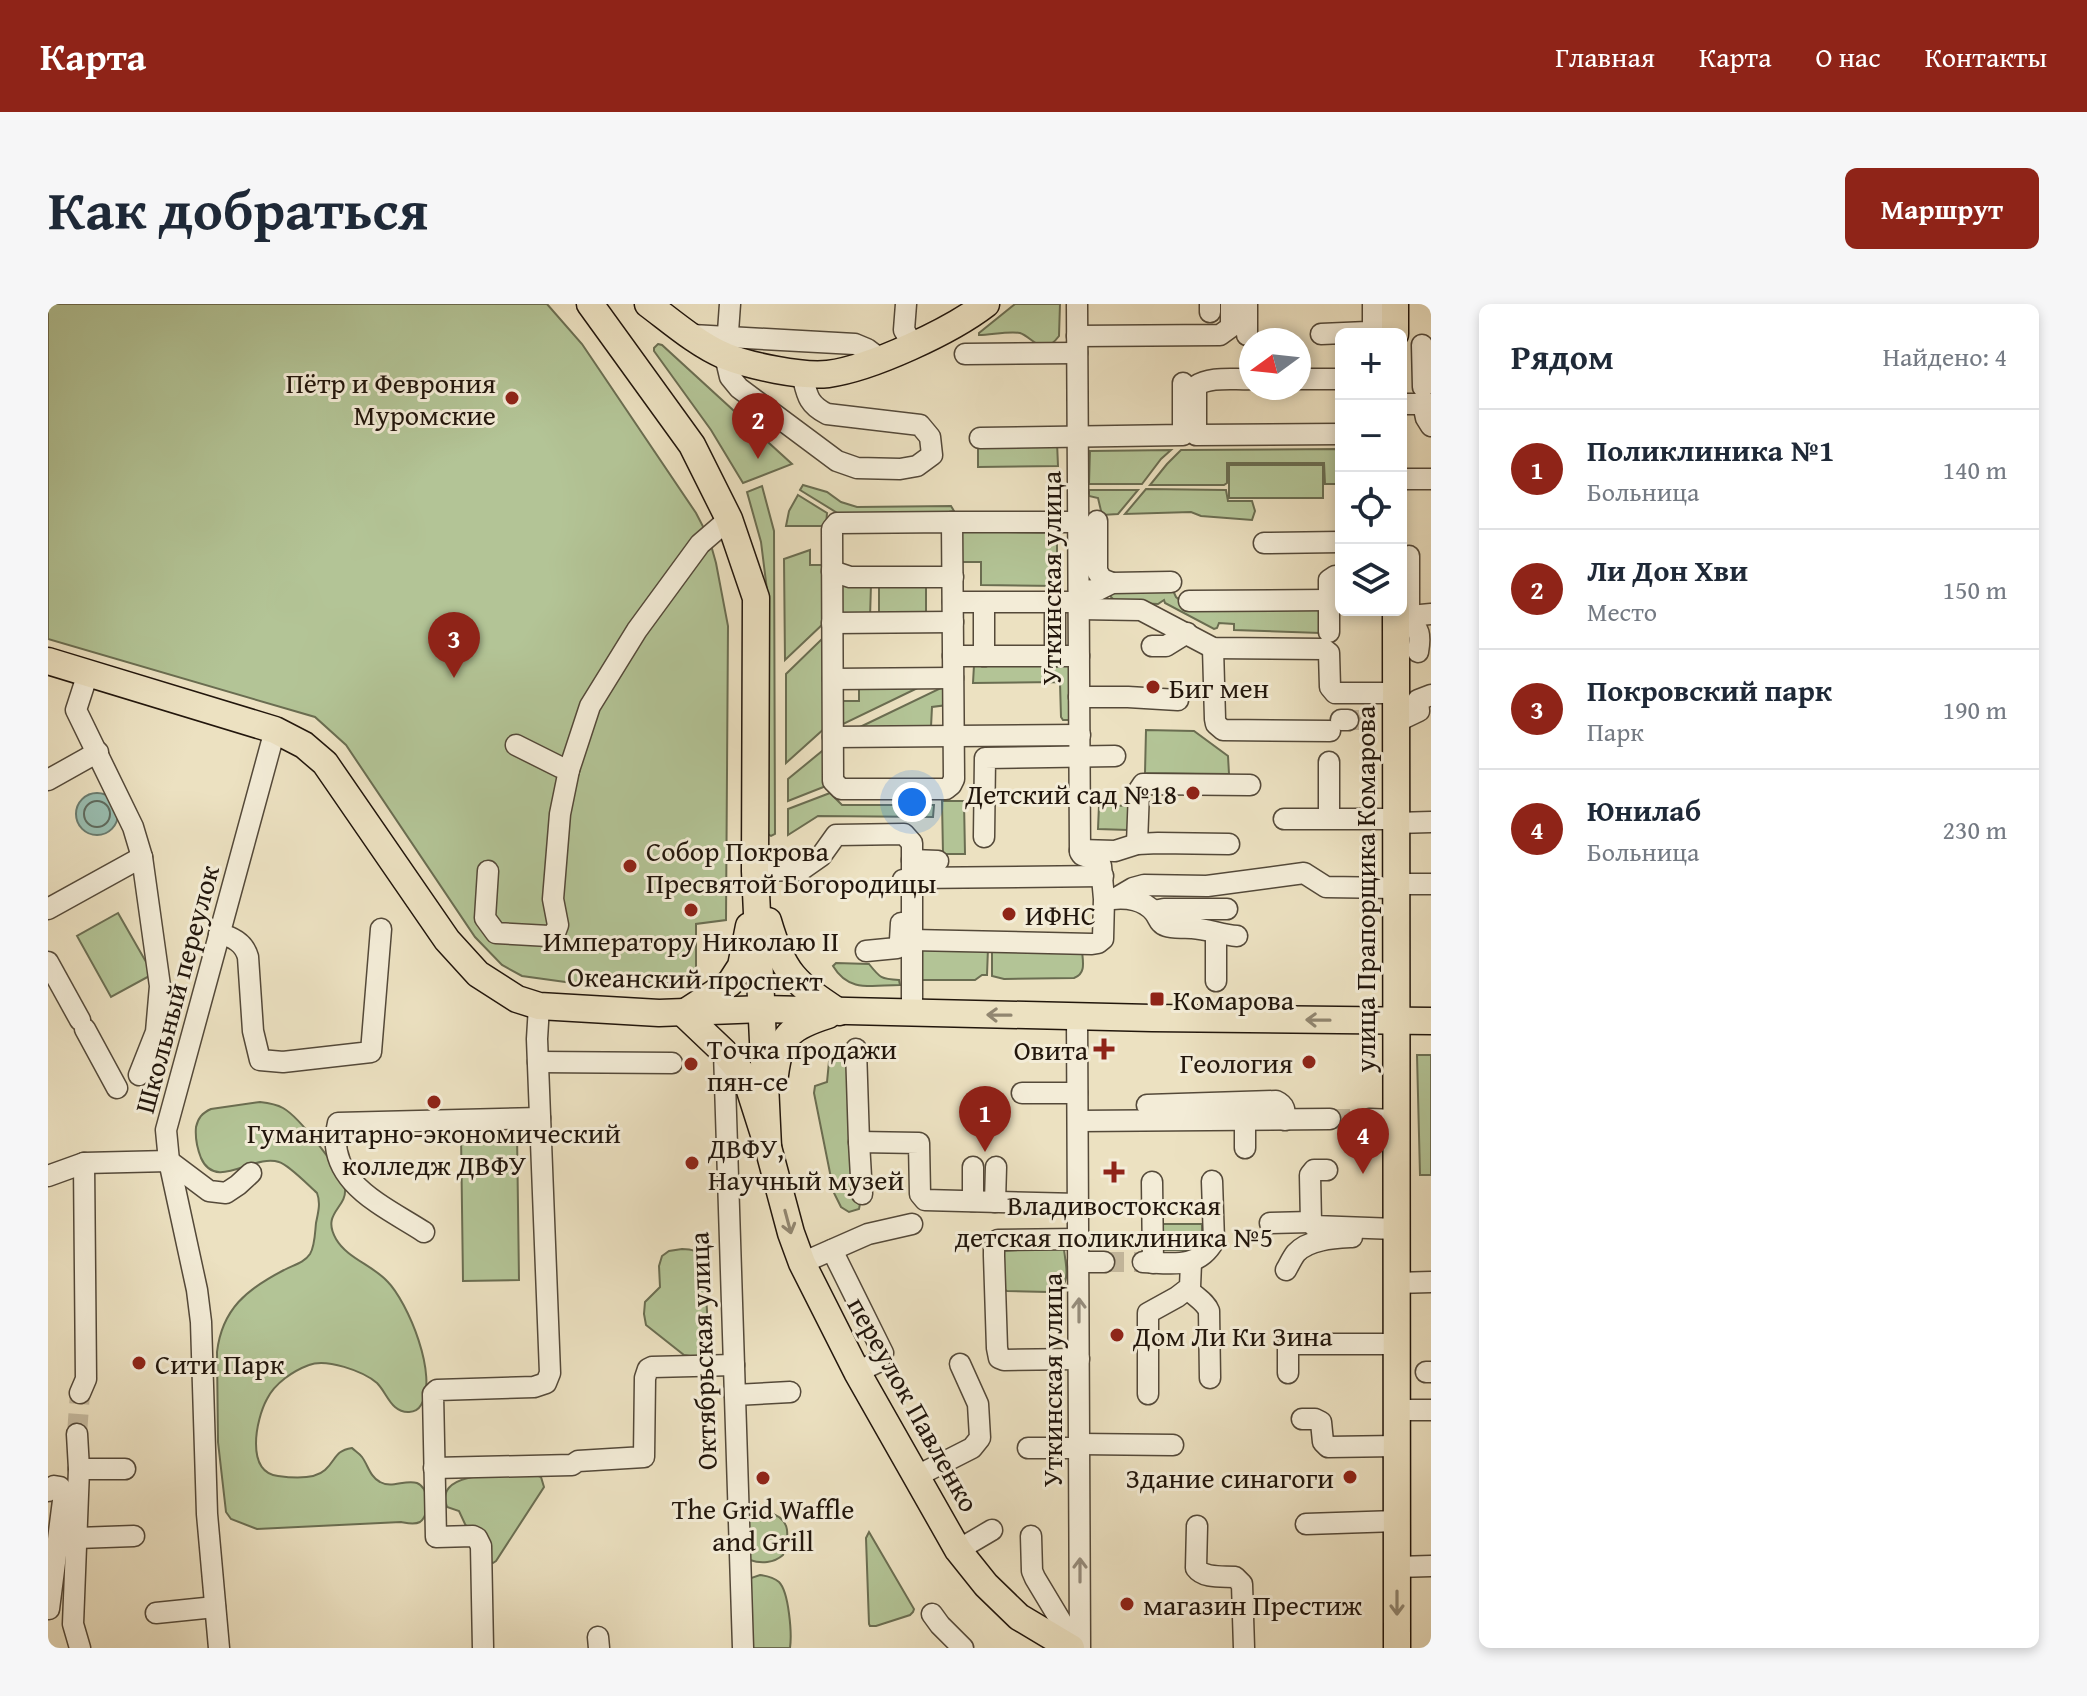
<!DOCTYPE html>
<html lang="ru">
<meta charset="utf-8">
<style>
:root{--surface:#fff;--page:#f6f6f7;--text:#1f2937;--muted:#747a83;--line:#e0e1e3;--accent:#8f2418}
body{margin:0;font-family:"Gentium Book Plus",serif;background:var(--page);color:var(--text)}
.controls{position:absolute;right:24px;top:24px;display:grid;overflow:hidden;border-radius:12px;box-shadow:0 4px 12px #0003}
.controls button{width:72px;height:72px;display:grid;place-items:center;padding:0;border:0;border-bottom:2px solid var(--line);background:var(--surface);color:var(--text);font:40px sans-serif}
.compass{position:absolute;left:1191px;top:24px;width:72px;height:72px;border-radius:50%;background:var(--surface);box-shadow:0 4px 12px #0003;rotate:255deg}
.you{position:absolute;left:864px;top:498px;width:28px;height:28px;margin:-20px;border:6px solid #fff;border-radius:50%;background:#1a73e8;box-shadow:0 0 0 12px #1a73e833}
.badge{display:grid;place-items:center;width:52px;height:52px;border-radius:50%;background:var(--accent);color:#fff;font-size:26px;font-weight:700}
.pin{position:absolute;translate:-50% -66px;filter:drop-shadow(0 2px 4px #0008)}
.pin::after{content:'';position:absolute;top:42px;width:28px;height:24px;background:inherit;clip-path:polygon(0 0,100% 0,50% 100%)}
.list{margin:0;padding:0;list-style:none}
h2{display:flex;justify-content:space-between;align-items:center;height:104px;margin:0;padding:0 32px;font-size:34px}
h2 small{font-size:26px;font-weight:400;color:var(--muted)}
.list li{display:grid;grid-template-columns:52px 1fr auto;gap:24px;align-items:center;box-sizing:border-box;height:120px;padding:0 32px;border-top:2px solid var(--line)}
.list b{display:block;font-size:30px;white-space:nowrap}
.list p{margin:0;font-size:26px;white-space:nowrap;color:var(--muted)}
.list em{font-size:26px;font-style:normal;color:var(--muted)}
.icon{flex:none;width:44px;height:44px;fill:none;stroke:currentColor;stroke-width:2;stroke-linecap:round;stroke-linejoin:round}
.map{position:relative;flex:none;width:1383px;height:1344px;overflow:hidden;border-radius:12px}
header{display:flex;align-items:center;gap:48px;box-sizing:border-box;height:112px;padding:0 40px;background:var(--accent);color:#fff}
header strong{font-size:38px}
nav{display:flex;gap:44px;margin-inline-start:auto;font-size:28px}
.intro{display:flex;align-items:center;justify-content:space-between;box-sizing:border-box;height:192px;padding:0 48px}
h1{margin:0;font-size:56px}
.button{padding:20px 36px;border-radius:12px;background:var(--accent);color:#fff;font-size:28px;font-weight:700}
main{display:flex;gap:48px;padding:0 48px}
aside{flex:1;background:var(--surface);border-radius:12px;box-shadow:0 4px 12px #0003}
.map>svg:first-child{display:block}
</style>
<header>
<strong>Карта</strong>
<nav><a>Главная</a><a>Карта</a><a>О нас</a><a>Контакты</a></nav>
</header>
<div class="intro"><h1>Как добраться</h1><a class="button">Маршрут</a></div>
<main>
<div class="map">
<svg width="1383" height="1344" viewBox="0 0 1383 1344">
<rect width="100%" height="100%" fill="#ece1c1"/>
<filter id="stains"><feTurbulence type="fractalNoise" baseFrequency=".0025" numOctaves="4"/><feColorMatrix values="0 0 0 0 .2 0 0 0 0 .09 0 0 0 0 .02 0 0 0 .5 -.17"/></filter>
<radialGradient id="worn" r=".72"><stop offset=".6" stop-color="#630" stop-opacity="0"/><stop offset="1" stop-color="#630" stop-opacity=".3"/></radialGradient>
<g fill="#b3c496" stroke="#6a6d51" stroke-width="2">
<polygon points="0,0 499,0 534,40 648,209 661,234 668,259 680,322 678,616 648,620 648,673 615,679 539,681 474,672 454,661 427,633 298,441 267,413 0,335"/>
<path d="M 967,0 L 1012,0 L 1011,32 C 994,55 985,33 972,29 C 960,27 943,31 931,31 L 931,29 Z"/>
<polygon points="610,40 614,41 744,160 695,179 663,126 606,47 606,44"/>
<polygon points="1009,138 1010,162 930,163 930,139"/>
<polygon points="1293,145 1293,180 1277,180 1276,159 1179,159 1179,179 1176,181 1102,181 1119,160 1133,146"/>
<polygon points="1123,146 1113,155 1094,180 1041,180 1042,147"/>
<rect x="1181" y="161" width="94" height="33"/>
<polygon points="755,181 779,188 793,198 809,203 903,202 906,207 904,209 791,210 752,186"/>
<polygon points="714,182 726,227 727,530 723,532 719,530 719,286 713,238 699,188"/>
<polygon points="1098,185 1178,186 1180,197 1204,197 1207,207 1204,216 1153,212 1143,208 1077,210"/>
<polygon points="1041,186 1090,186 1070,210 1054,211 1050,194 1041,192"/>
<polygon points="750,191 779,209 778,222 738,222 741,207"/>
<polygon points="914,227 1009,229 1009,282 933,281 933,258 914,258"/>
<polygon points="762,246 762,261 775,261 777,318 737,356 736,255"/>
<polygon points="789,272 823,280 822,314 787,314"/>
<polygon points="831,277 878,277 878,313 831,312"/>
<polygon points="1123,282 1128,293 1133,297 1272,300 1272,329 1186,326 1186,320 1171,319 1169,324 1166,325 1117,299 1116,296 1110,300 1068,298 1063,293 1062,289"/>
<polygon points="777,332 778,423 738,459 738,370"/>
<polygon points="1022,360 1023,414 1020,416 1015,416 1013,413 1012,379 1010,378 925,379 926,361"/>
<polygon points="882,378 789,423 789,397 811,397 811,379"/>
<polygon points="899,381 899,401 884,403 883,423 812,423"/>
<polygon points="1098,426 1146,427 1180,452 1181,470 1097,469"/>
<polygon points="779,443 778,482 740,497 740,475"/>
<polygon points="782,489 794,501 886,501 885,513 770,512 740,531 740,505"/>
<polygon points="894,497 916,497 917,550 895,550"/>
<polygon points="1051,501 1081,502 1080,526 1050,525"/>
<polygon points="70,609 105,670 63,693 29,632"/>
<polygon points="867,642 940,644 939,671 934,671 927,676 870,676"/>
<path d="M 944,645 L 1034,647 C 1035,658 1038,670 1026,674 L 956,675 L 944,672 Z"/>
<path d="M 788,659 L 821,660 C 832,674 833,675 851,676 L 852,681 C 824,681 801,689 785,662 Z"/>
<polygon points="789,743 800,745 812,900 811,905 801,908 793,903 786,889 766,789 767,782 779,778 782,747"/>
<polygon points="1369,751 1383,751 1383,871 1372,871"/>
<path d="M 212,798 C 221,799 228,800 235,804 C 251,813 294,867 297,885 C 299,904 273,909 288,935 C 299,954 324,961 339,977 C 360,998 391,1073 373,1101 C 368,1110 355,1110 347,1103 C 340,1097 336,1086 329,1079 C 315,1067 278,1054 261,1061 C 245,1067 227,1079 219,1095 C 208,1115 197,1168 230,1172 C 244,1174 266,1176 277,1166 C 289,1155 286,1147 304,1144 C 307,1147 311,1149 314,1153 C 320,1161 322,1173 332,1178 C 344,1185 357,1175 369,1179 C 382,1184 382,1211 372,1218 C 366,1221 359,1219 353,1218 L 209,1225 L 183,1215 L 178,1208 L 170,1138 L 169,1048 C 174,1005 199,985 236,966 C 245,961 256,959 262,950 C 267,942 267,928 268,919 C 270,909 273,899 269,889 C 260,881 241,861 231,858 C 206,849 168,888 153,854 C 149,844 147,834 148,823 C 150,814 154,809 163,805 Z"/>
<polygon points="469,829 471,976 415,977 413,830"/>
<polygon points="1112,920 1154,920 1154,946 1111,946"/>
<path d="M 1011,943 L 1016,945 C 1017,957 1022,973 1014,983 L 1000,988 L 959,987 L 956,985 L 955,947 Z"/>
<path d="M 634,945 C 645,945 649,947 656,955 L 661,1042 L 660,1050 L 654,1054 L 636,1051 L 598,1021 L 596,1010 L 597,998 L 612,983 L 611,962 L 614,952 L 621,947 Z"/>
<path d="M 486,1170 L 493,1173 L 496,1183 L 448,1257 L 445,1259 L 442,1258 L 417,1220 L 411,1207 L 399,1203 C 384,1164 464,1171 486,1170 Z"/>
<path d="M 721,1209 C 744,1214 741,1233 735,1251 C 726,1259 713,1260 702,1256 L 699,1211 Z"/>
<polygon points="821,1228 866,1305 865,1308 862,1311 828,1322 822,1322 821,1320 818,1234"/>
<path d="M 712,1271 C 719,1272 725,1273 731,1278 C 741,1288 744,1330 742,1344 L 705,1344 L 703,1333 L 701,1277 L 703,1274 Z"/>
</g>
<circle fill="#99beb1" stroke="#697b6f" stroke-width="2" cx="49" cy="510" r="21"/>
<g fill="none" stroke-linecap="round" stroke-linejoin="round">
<circle stroke="#5e6a5e" stroke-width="2" cx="49" cy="510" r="13"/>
<g stroke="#c4b89d" stroke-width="20" stroke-dasharray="20 10" stroke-linecap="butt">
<polyline points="1300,416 1328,416"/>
<polyline points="1282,815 1321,815"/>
<polyline points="1056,958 1095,958"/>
<polyline points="29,1130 32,1089"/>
</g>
<g stroke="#544939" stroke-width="23">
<g id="minor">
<polyline points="858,0 856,26 865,41"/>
<polyline points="1199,0 1199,31"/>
<polyline points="1162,8 1162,0"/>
<polyline points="1273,30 1319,28 1325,24 1325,0"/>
<polyline points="644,31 807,40 819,45 831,54"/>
<polyline points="1029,32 1172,31 1183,23 1183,0"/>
<polyline points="682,33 680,28 682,0"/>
<polyline points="1374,41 1375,83"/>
<polyline points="917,50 1029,49"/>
<path d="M 677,52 L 682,73 L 691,84 L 789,157 L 809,164 L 852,165 L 869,162 L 884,151 L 882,133 L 872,121 L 779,110 C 759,100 759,90 754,70"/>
<path d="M 1203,75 C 1186,76 1162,72 1148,82 L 1148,131 L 1293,130"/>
<polyline points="1251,75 1293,75"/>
<polyline points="1353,100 1383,100"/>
<polyline points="1375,100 1378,114 1383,122"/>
<polyline points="932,134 1135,131 1135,79"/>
<polyline points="1353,175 1383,175"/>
<polyline points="1049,217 1049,267 1054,275 1064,279"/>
<polygon points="904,218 906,475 903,481 898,485 793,485 785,477 784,225 789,219"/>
<polyline points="904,218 1030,218"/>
<polyline points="1216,239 1293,238"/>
<polyline points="784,267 802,273 905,273"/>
<polyline points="1031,287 1050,286 1064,279 1123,278"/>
<polyline points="1141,297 1281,296"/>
<polyline points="905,298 1031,298"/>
<polyline points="1031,305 1093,306 1165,344 1276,345 1281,349 1282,383 1287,389 1348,389"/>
<polyline points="1361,311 1361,252"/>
<polyline points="1352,313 1383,310"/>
<path d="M 1359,313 C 1372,325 1373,331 1370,348"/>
<polyline points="784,319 905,318"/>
<polyline points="1281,328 1281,276 1287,272 1293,272"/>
<polyline points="1104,342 1118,342 1139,329"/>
<polyline points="1165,344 1167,415 1168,420 1175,426 1282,427"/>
<polyline points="905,352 1031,352"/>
<polyline points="936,352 936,307"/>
<polyline points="1007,352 1007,299"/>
<polyline points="40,369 28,406 85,523 94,553 112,682 108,728 91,771"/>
<polyline points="785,375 905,374"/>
<polyline points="1031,393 1080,393 1130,396"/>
<polyline points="1293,416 1300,416"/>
<polyline points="1348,418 1371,407 1370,396 1383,391"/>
<polyline points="785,433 1032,431"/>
<polyline points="468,441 512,463 521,466"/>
<polyline points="0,476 50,448"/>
<polyline points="1281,514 1281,458"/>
<polyline points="1236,515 1348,515"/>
<polyline points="1348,519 1383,518"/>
<polyline points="936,533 937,454 1067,452"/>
<polyline points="1089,540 1091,486 1095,480 1202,481"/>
<polyline points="1032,546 1067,547 1089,540 1110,539 1181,540"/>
<polyline points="864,556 890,557"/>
<polyline points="440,567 437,614 448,629 501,632 507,629 510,621 505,595 512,510 521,466 542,402 589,326 652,240 681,215"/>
<polyline points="707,567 753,566 773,552 788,531 856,530 864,539 864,709"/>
<polyline points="854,579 855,576 864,574 1055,572"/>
<polyline points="1348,580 1383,580"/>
<polyline points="1068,594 1085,584 1096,581 1159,582 1256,569 1278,583 1348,584"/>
<path d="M 1064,595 C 1079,593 1096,596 1106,608 C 1111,614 1111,620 1118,622 C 1126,625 1136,623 1144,624 C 1160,625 1174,631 1189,632"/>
<polyline points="0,605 94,553"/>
<polyline points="1106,607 1116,605 1179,605"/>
<polyline points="1168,629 1168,677"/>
<path d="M 171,630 C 186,633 196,639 200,653 L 205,727 L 212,756 L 235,758 L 323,748 L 333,625"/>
<polyline points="864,636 1044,640 1050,639 1055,635 1056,595 1053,562 1051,557 1034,551 1032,548 1029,0"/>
<polyline points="818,647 849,644 852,636 853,619"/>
<polyline points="0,658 32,716"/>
<polyline points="1029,712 1032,1344"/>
<polyline points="37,725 69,784"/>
<polyline points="808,745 811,838"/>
<polyline points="676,748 695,1344"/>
<polyline points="490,758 624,759"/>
<polyline points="974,789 1029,789"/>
<path d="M 1099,801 L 1228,797 C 1237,801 1237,806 1237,816"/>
<polyline points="1321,815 1348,816"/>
<polyline points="1030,817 1282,815"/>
<polyline points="1197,817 1197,844"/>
<polyline points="1279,866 1266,866 1262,871 1263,918 1266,922 1348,925"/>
<polyline points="0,872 36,859 121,857 161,887 178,889 190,881 203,869"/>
<polyline points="1104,878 1105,959"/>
<polyline points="814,890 811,838 871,839 872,890 877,896 1030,900"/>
<polyline points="925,897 925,863"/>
<polyline points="947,898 948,863"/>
<polyline points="1222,919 1263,918"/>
<path d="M 376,928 C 336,902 275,877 290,819 L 492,814"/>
<polyline points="1030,935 950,936 946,944 946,952 949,1044 951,1054 956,1056 1031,1055"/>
<polyline points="784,946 835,1049 830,1058 809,1068"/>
<polyline points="1030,958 1056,958"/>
<path d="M 1095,958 C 1123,959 1150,966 1166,937 L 1164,877"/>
<polyline points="754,959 820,930 864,920"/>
<path d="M 1238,966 C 1241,961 1244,954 1248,949 C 1261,935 1287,934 1304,933"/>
<polyline points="1348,979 1383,978"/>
<path d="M 1140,985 C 1147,993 1157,997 1161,1007 L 1162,1074"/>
<polyline points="1378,1068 1383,1068"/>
<polyline points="1240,1069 1240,1040 1349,1040"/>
<polyline points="32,1089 38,1075 36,859"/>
<polyline points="1100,1090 1100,1009 1129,993 1142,983 1143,959"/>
<polyline points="687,1091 742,1088"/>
<polyline points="1349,1106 1383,1106"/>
<polyline points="1254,1115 1267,1115 1273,1118 1275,1138 1280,1143 1349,1142"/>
<polyline points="29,1130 31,1165 25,1320 32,1344"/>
<polyline points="1031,1140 1125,1141"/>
<polyline points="980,1144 1031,1144"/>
<polyline points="386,1164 524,1161 530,1157 596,1153 597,1074 600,1065 604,1063 686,1061"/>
<polyline points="31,1165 77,1165"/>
<polyline points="867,1173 924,1144 932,1134 930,1100 912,1060"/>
<polyline points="0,1187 6,1182 12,1183 16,1189 1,1305"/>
<polyline points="1258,1220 1349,1217"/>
<path d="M 1149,1222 L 1148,1264 C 1156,1275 1175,1272 1187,1273 L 1194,1280 L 1196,1344"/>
<polyline points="983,1232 984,1267 987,1274 1029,1344"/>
<polyline points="29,1234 86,1232"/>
<polyline points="910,1246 944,1226"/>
<polyline points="1349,1263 1383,1262"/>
<polyline points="108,1309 167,1303"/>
<polyline points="884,1310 892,1321 915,1344"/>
<polyline points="550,1333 551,1344"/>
<polyline points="171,1344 159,1210 153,1018 149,986 121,857 118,826 227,426"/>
<polyline points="435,1344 433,1242 429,1234 425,1232 388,1233 385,1090 389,1086 486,1083 498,1079 502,1069 489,735 491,702"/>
</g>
</g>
<g stroke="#22160c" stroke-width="29">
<g id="major">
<polyline points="542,0 644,141 681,215 708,294 707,567 720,843"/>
<path d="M 600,0 C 624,18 649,40 677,52 C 702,62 754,73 780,70 C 824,64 903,27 938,0"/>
<polyline points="1347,0 1347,30"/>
<polyline points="1348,306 1349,1344"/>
<polyline points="0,357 227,426 256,441 277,459 399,636 430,670 469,695 491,702 611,709 715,705 1104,714 1383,717"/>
<path d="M 720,617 C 735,669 747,679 791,708"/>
<polyline points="639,707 682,679 693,662 701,622"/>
<polyline points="635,709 676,748 698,774 720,843 743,929 754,959 809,1068 910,1246 938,1281 971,1313 1023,1344"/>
<path d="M 727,771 C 732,731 742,723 780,711"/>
</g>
</g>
<use href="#minor" stroke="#f3ecd7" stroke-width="20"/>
<use href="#major" stroke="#ece1c1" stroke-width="26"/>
</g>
<defs><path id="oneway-shaft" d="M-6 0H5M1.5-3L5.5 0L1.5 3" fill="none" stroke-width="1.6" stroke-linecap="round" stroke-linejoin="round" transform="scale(2)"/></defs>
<g stroke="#918670">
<use href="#oneway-shaft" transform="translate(951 711) rotate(-179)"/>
<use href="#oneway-shaft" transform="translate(1270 716) rotate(-179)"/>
<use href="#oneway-shaft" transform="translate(740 918) rotate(75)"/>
<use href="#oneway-shaft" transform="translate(1349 1299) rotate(90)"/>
</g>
<g stroke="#958c7c">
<use href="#oneway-shaft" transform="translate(1031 1006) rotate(-90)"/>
<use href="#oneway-shaft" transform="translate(1032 1266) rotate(-90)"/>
</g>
<g fill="#8f2418" stroke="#f3ecd7" stroke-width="3">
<circle cx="464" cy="94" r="8"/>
<circle cx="1105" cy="383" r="8"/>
<circle cx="1145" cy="489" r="8"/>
<circle cx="582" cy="562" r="8"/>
<circle cx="643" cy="606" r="8"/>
<circle cx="961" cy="610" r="8"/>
<rect x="1101" y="687" width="16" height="16" rx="4"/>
<path d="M1052 733h8v8h8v8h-8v8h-8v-8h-8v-8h8z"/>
<circle cx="1261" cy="758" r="8"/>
<circle cx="643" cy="760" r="8"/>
<circle cx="386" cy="798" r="8"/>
<circle cx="644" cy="859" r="8"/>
<path d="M1062 856h8v8h8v8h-8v8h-8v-8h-8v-8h8z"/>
<circle cx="1069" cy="1031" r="8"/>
<circle cx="91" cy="1059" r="8"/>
<circle cx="1302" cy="1173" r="8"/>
<circle cx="715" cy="1174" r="8"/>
<circle cx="1079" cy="1300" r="8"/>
</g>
<g text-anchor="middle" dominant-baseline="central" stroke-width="6" stroke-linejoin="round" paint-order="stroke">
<g font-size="28" fill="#22160c" stroke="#f3ecd7" text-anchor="start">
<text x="448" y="78" text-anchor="end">Пётр и Феврония<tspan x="448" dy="32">Муромские</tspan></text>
<text x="1121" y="383">Биг мен</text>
<text x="1129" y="489" text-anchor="end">Детский сад №18</text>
<text x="598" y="546">Собор Покрова<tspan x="598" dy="32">Пресвятой Богородицы</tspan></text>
<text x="977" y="610">ИФНС</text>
<text x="643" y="636" text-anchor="middle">Императору Николаю II</text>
<text x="1125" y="695">Комарова</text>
<text x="659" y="744">Точка продажи<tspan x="659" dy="32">пян-се</tspan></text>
<text x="1040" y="745" text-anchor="end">Овита</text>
<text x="1245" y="758" text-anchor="end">Геология</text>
<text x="386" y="828" text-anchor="middle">Гуманитарно-экономический<tspan x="386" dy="32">колледж ДВФУ</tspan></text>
<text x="660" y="843">ДВФУ,<tspan x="660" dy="32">Научный музей</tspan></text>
<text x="1066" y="900" text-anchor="middle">Владивостокская<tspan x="1066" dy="32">детская поликлиника №5</tspan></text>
<text x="1085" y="1031">Дом Ли Ки Зина</text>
<text x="107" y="1059">Сити Парк</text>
<text x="1286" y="1173" text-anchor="end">Здание синагоги</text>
<text x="715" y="1204" text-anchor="middle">The Grid Waffle<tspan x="715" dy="32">and Grill</tspan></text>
<text x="1095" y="1300">магазин Престиж</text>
</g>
<g font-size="28" fill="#22160c" stroke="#f3ecd7">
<text transform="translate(1002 274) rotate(-90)">Уткинская улица</text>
<text transform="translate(1316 585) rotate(-90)">улица Прапорщика Комарова</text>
<text transform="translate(647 674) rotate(1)">Океанский проспект</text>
<text transform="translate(128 685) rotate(-75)">Школьный переулок</text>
<text transform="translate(654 1047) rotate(-92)">Октябрьская улица</text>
<text transform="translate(1003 1076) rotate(-90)">Уткинская улица</text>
<text transform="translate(866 1100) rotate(61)">переулок Павленко</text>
</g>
</g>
<rect width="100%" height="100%" filter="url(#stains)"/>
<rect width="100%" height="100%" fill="url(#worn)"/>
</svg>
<div class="controls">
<button>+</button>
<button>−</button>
<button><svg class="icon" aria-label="locate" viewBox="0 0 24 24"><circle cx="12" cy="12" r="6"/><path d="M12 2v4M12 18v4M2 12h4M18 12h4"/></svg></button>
<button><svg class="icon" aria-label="layers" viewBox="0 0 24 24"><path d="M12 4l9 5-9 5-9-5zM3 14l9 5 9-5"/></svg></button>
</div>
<svg class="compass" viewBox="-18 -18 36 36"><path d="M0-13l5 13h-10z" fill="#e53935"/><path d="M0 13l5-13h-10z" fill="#747a83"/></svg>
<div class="you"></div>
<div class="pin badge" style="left:937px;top:848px">1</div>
<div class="pin badge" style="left:710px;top:155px">2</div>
<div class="pin badge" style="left:406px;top:374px">3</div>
<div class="pin badge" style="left:1315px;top:870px">4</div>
</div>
<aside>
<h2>Рядом<small>Найдено: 4</small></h2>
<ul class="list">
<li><span class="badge">1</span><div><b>Поликлиника №1</b><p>Больница</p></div><em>140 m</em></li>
<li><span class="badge">2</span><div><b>Ли Дон Хви</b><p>Место</p></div><em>150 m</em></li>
<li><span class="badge">3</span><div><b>Покровский парк</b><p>Парк</p></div><em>190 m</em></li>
<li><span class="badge">4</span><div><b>Юнилаб</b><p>Больница</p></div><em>230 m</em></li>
</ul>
</aside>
</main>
